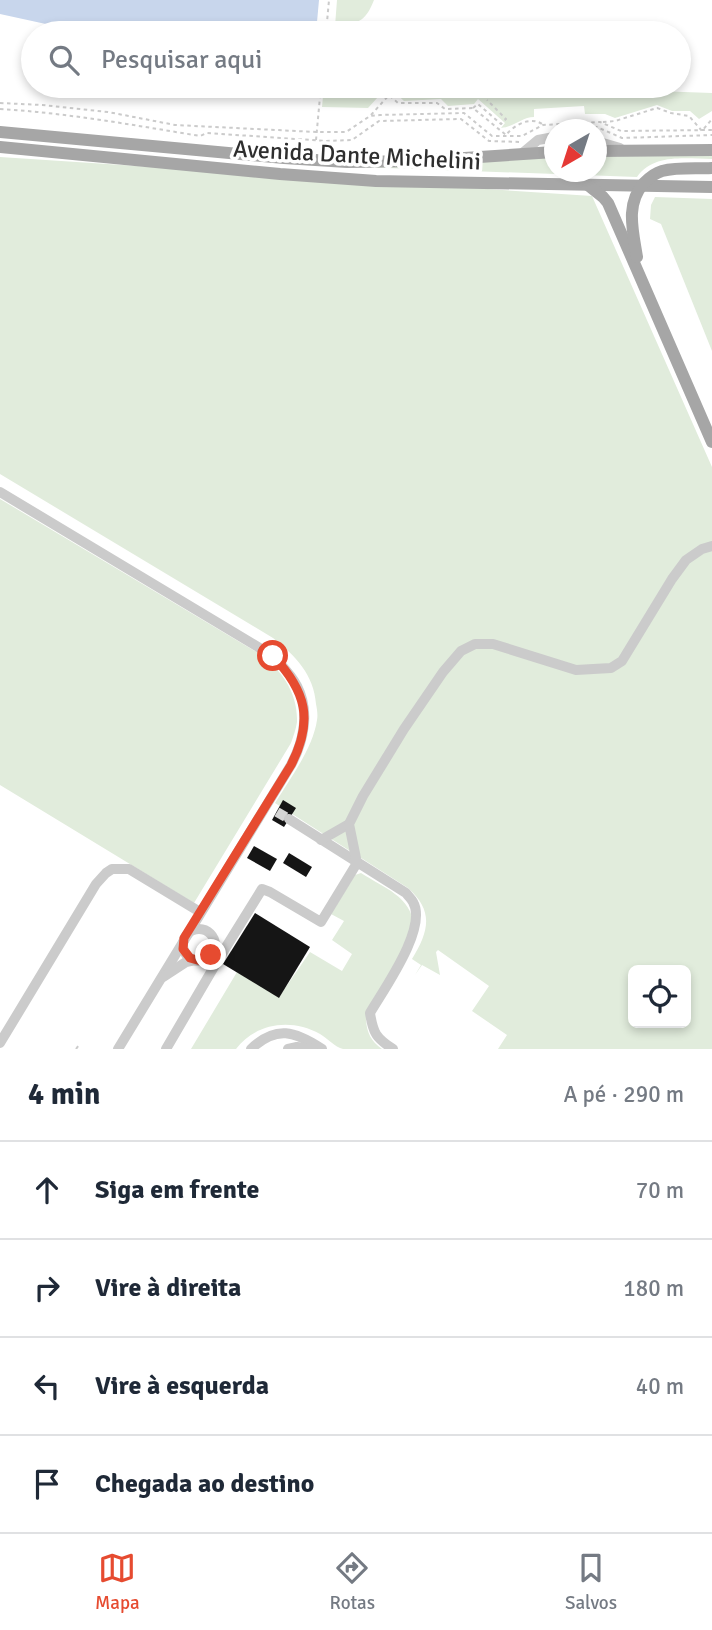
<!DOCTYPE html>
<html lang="pt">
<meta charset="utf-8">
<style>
:root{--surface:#fff;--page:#f2f2f3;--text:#1f2937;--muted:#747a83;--line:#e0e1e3;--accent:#e64b30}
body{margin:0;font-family:Signika,sans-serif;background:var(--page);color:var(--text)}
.controls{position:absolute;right:21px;bottom:21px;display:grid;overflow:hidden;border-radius:10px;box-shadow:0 4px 10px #0003}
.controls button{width:63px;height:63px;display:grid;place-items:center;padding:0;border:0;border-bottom:2px solid var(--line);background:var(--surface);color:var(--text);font:35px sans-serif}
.compass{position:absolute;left:544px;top:119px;width:63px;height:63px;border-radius:50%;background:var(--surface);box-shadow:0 4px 10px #0003;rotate:219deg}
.stop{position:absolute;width:21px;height:21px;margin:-16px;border:5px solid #e64b30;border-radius:50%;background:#fff}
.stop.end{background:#e64b30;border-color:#fff;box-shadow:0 2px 7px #0008}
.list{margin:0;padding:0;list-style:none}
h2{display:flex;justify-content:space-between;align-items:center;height:91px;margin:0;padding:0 28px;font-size:30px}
h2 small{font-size:23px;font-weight:400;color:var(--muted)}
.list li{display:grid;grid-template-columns:46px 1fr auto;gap:21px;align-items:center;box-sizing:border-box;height:98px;padding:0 28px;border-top:2px solid var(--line)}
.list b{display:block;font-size:26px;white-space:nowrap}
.list em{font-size:23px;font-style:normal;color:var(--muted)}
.icon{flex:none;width:38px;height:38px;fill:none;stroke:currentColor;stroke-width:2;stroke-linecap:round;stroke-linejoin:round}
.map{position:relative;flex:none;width:712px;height:1049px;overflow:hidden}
.search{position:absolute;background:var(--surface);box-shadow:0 4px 10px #0003;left:21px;right:21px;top:21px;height:77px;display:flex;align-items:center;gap:18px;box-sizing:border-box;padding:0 24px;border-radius:38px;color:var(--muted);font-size:26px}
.sheet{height:483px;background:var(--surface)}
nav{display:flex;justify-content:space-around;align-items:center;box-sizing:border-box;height:98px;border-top:2px solid var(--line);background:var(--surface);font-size:19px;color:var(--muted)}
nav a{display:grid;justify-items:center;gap:4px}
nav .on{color:var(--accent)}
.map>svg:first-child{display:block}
</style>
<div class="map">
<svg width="712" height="1049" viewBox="0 0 712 1049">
<rect width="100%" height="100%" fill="#fff"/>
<g fill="#e1ecdc" fill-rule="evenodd">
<path d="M 337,0 L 374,0 C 365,23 358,23 335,26 Z"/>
<path d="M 324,86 L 470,86 L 483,98 L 515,98 L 516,86 L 712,93 L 712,111 L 699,119 L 690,111 L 672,111 L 657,105 L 615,118 L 605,114 L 585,114 L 584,106 L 534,109 L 534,117 C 522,117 514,127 501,128 L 505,123 L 478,99 L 474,104 L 448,106 L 441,99 L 404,101 L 388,86 L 368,108 L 322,107 Z"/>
<path d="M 712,153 L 712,159 C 686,159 654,153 637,177 L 305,165 L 554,156 L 554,172 L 596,172 L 597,155 Z"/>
<path d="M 0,157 L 592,196 L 712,467 L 712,1049 L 498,1049 L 507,1035 L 472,1011 L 489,986 L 438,950 L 436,952 L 440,975 L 422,965 L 415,975 L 421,965 L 412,959 C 429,931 434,911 408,888 L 275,803 C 290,779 313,748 317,720 C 318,715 317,709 316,704 C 314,675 295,655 273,638 L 0,474 ZM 633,970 L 686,970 L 686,1023 L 633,1023 Z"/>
<polygon points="655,197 712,199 712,351 661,224 650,219 651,205"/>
<path d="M 0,499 L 258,653 C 281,669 298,692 297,722 C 296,729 293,737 291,743 L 194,903 L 0,785 Z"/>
<path d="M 361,873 C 384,888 411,896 414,926 L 366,1020 C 367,1033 371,1041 382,1049 C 371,1049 353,1049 343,1049 C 335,1047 327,1038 320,1034 C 291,1018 256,1023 236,1049 L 191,1049 L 237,972 L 279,997 L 310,952 L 342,971 L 352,954 L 332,940 L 344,921 L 331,914 L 355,875 Z"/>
</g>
<polygon fill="#c8d6ec" points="0,0 319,0 316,33 87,33 0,14"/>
<g fill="#151515">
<polygon points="283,800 296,808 284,827 272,820"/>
<polygon points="254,846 277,859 270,871 247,858"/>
<polygon points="289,853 312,867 306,877 283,863"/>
<polygon points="255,913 310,947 279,998 223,964"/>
</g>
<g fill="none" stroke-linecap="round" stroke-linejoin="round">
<polyline stroke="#d5d5d5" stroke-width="10" stroke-dasharray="10 5" stroke-linecap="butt" points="277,812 289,819"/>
<g stroke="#cbcbcb" stroke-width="2" stroke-dasharray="3.5 3.5" stroke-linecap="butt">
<polyline points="326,33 329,0"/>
<polyline points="0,103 42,105 108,112 175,125 316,132 346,132 370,116 380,115 464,113 492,136 522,136 543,125 600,122 621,131 712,130"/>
<polyline points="473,108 478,104 501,124 506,119 487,100"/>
<path d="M 0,109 C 67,113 133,125 200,136 L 207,133 L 326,141 L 352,140 L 379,121 L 461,119 L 489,141 L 521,142"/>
<path d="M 371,115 L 389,95 L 398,103 L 437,103 L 445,109 L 473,108 L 506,135 C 514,125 530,116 542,124"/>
<polyline points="603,122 615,121 657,108 671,113 689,116 702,131 712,119"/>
<polyline points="566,130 597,127 622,138 712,135"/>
<polyline points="316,140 321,86"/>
<polyline points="76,1049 79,1045"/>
</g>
<g stroke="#cbcbcb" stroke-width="10">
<polyline points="596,141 620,148"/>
<polyline points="520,155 538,140 554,137"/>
<path d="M 0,492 L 273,656 C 281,665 291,674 297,686 C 310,711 304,741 291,765 L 118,1049"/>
<path d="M 289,819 L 406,893 C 408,896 411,898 413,902 C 428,928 384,989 370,1013 C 373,1033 376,1038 393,1049"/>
<polyline points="321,840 349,824"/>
<circle cx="199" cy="945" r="16"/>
<polyline points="163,977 186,962 195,960"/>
<polyline points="0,1043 96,884 106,873 112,869 129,869 200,912"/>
<polyline points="166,1049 218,960 262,889 270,892 321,922 357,863 349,824 363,796 404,729 443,672 461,651 475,644 493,644 576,670 611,668 622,661 672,579 686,560 702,549 712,546"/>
<path d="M 251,1049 C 276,1025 295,1031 322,1049"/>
<polyline points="288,1049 297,1047 313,1049"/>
</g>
<g stroke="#a6a6a6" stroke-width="12">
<polyline points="0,132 284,158 347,162 419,161 554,152"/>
<polyline points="0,147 280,174 376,181 712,187"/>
<polyline points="596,151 712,150"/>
<polyline points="588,185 603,197 608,203 712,442"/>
<path d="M 637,257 C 633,231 625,204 644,183 C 649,178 655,173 662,171 C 678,167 696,169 712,168"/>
</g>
</g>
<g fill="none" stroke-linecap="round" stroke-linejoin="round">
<path stroke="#e64b30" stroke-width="9" d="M 211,955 L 201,961 L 190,958 L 183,949 L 184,938 L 291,765 C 314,720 306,691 273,656"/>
</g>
<g text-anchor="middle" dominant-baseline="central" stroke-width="7" stroke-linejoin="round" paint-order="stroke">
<g font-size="24" fill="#2e2e2e" stroke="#fff">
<text transform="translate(357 155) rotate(3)">Avenida Dante Michelini</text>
</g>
</g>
</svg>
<div class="controls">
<button><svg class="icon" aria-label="locate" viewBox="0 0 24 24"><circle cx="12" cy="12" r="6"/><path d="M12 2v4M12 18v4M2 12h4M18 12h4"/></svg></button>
</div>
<svg class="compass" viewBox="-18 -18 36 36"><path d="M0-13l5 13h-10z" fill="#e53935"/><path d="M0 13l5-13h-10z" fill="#747a83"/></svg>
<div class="stop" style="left:273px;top:656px"></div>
<div class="stop end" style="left:211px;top:955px"></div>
<div class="search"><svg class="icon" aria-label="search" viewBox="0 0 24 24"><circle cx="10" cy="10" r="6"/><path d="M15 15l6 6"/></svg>Pesquisar aqui</div>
</div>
<section class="sheet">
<h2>4 min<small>A pé · 290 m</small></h2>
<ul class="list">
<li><svg class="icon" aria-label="ahead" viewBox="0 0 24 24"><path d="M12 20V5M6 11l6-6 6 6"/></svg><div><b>Siga em frente</b></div><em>70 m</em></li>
<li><svg class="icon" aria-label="right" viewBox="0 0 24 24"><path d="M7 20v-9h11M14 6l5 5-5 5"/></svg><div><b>Vire à direita</b></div><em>180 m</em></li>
<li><svg class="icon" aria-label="left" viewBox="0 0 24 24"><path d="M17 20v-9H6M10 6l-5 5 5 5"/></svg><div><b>Vire à esquerda</b></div><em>40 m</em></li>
<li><svg class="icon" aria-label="arrive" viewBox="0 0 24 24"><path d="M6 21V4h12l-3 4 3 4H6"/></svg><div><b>Chegada ao destino</b></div></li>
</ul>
</section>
<nav>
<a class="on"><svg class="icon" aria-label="map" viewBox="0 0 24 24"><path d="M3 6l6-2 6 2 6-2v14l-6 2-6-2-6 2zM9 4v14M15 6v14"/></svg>Mapa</a>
<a><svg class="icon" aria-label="directions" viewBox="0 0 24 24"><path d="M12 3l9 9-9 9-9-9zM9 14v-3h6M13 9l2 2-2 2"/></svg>Rotas</a>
<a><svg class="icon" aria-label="saved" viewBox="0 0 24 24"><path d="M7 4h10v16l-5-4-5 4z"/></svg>Salvos</a>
</nav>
